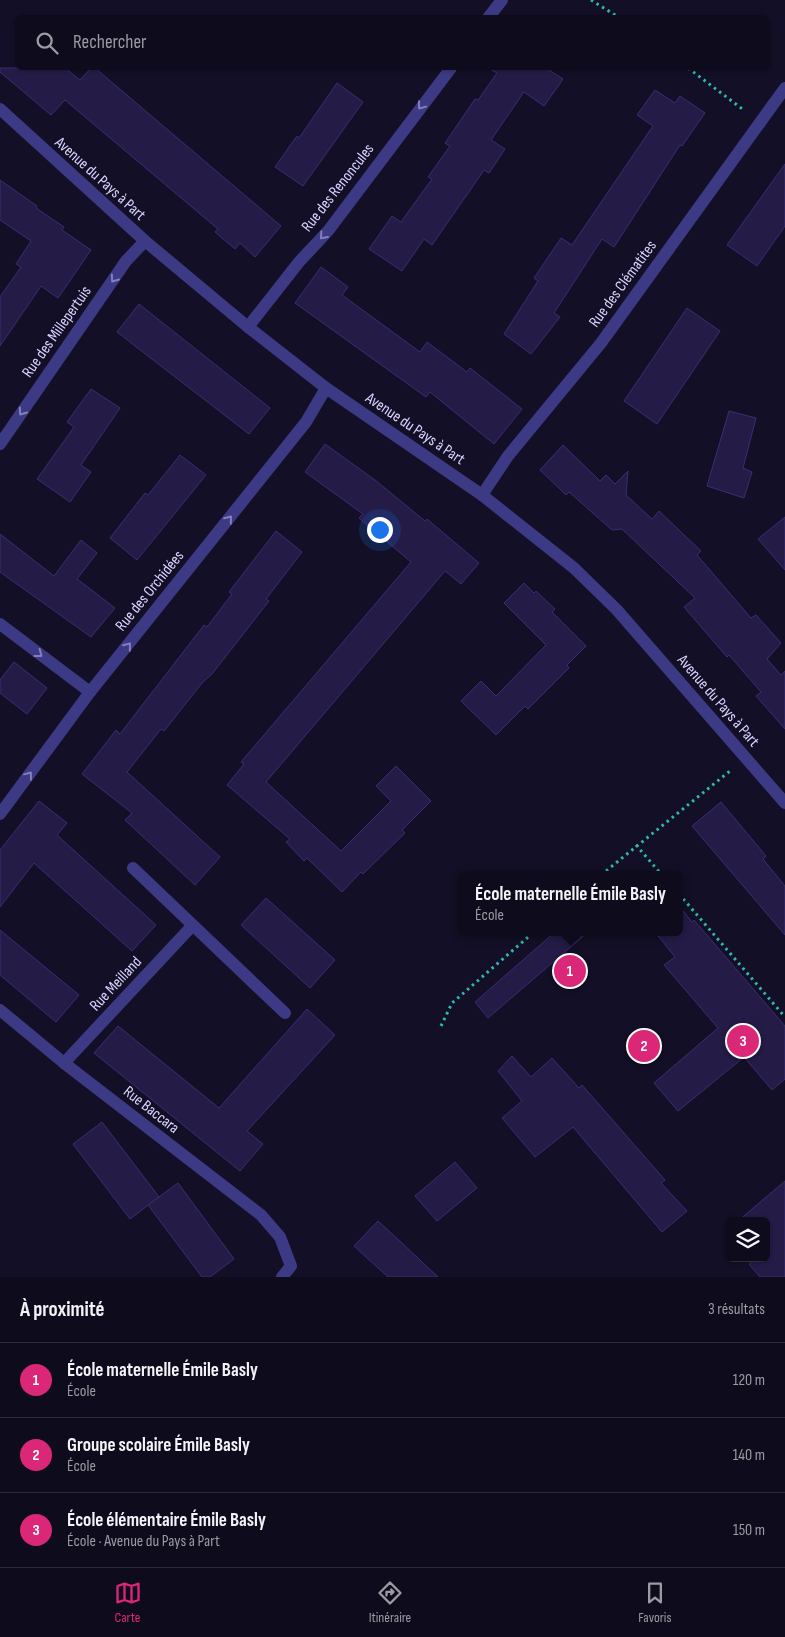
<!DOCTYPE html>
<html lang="fr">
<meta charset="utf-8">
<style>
:root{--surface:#0e0b1c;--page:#171425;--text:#f1f3f6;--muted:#9b9ba3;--line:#2e2b3b;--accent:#db2777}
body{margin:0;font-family:"Sofia Sans Condensed",sans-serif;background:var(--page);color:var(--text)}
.controls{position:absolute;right:15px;bottom:15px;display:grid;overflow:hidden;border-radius:8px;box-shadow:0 1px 4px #0004}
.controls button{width:45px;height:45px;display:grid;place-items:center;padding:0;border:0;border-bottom:1px solid var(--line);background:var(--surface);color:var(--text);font:25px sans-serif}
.you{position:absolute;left:379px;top:529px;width:18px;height:18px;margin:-12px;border:4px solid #fff;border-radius:50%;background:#1a73e8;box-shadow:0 0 0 8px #1a73e833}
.badge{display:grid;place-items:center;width:32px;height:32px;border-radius:50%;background:var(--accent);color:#fff;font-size:16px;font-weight:700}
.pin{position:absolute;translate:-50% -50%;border:2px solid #fff;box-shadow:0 1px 5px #0006}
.popup{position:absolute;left:458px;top:871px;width:225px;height:65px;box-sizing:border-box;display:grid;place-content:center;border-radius:8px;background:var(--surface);filter:drop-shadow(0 1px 4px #0005);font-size:16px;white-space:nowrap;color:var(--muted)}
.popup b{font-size:19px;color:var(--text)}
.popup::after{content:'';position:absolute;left:50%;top:100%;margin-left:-10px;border:10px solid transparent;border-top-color:var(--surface)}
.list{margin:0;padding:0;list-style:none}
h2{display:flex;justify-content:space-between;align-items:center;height:65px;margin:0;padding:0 20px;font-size:21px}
h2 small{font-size:16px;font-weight:400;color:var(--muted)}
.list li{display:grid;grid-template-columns:32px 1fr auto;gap:15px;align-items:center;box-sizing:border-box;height:75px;padding:0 20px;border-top:1px solid var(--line)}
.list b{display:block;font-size:19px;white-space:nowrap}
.list p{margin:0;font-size:16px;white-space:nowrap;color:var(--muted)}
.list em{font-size:16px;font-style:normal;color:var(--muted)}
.icon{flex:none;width:28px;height:28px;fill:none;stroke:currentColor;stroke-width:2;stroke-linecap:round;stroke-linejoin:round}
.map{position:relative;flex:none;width:785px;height:1277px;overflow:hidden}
.search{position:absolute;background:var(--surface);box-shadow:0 1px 4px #0004;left:15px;right:15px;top:15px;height:55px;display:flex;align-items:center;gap:12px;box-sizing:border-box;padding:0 18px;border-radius:8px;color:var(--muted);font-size:19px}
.sheet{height:290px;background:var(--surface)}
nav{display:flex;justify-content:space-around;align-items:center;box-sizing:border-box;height:70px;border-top:1px solid var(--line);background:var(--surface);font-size:14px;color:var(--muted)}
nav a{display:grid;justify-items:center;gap:2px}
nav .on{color:var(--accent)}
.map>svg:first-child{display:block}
</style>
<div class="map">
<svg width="785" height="1277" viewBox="0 0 785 1277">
<rect width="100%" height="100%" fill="#130f26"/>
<g fill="#241b47" stroke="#3b2d73">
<polygon points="0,68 65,68 80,80 91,68 95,68 281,226 255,257 240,243 235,249 215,232 218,229 65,100 51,115 0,72"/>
<polygon points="488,68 546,68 563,79 544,106 524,92 491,140 505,149 489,173 484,170 432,245 424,239 402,271 369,249 392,216 401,222 432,179 428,177 450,146 445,143 475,99 478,100 497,73"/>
<polygon points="337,83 363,102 303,186 275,167 297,136 299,138"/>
<polygon points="655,90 675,103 680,96 705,113 682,146 680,145 614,247 602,239 554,313 560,317 531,354 504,334 538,281 534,278 561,238 572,245 653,126 637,115"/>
<polygon points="785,164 785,226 757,266 727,245"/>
<polygon points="0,180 37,206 36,208 64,227 62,230 91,250 58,298 41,286 0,346 0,297 21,267 16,264 31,241 0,220"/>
<polygon points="321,267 348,287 342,295 420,352 427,342 467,372 470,368 522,409 494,444 430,392 426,397 295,303"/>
<polygon points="139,304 270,408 249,434 117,332"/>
<polygon points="687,308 720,331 657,424 624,401"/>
<polygon points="91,389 120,408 81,465 91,472 70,502 37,479 74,427 67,422"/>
<polygon points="729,411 756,418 743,468 752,472 744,498 707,486"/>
<polygon points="325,444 375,480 425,521 427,519 479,563 461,584 445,571 266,782 341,851 391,801 376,786 396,766 431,801 402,830 405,833 363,874 361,872 342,892 307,858 304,861 286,842 290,839 227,785 244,764 241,762 411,562 359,518 363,514 305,472"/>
<polygon points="563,445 600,481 606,475 615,484 628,471 626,495 652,519 659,511 701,551 697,555 751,618 756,615 781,643 767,659 781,675 785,671 785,729 756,696 761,692 729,655 727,657 684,607 695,598 622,529 612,530 569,492 566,495 540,470"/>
<polygon points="180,455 206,475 137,560 110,538 145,493 148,495"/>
<polygon points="785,517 785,570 758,539"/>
<polygon points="276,531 302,552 266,599 269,601 212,674 202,683 164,731 161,729 127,772 220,857 195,885 125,820 132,813 82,774 116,730 120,734 204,625 207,627 232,594 229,592"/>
<polygon points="0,534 54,576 81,540 97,553 77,579 115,608 91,637 0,572"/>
<polygon points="524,583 534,593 536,591 555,609 552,612 586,646 567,665 569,668 528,709 525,706 496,735 461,701 481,681 496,696 546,645 504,603"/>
<polygon points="14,662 47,688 27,714 0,693 0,680"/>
<polygon points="39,801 67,823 57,835 156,925 132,951 34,863 0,907 0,850"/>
<polygon points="721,802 766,856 763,859 785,886 785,935 692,826"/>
<polygon points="266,898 335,960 310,988 241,925"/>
<polygon points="679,906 692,922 694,920 785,1026 785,1079 772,1090 744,1057 678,1111 654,1083 718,1028 664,965 675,957 655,932 679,932"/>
<polygon points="0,930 79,995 56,1022 0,975"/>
<polygon points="555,932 588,932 488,1018 475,1002"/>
<polygon points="307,1009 335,1035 247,1131 263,1144 240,1171 94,1053 118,1026 219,1108"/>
<polygon points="512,1056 531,1077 552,1058 579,1088 582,1085 665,1180 661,1183 687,1211 662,1232 573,1127 535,1157 502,1118 522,1101 498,1071"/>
<polygon points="102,1122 159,1197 130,1219 73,1144"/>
<polygon points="455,1162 477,1188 437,1221 415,1196"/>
<polygon points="785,1181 785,1277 760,1277 749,1264 754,1260 753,1258 766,1258 766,1221 738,1221"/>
<polygon points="178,1183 234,1259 210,1277 202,1277 148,1205"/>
<polygon points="378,1221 402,1243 438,1277 388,1277 354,1246"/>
</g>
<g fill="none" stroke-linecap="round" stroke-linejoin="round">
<g stroke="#2fb8b0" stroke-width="3" stroke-dasharray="2.5 4" stroke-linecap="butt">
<polyline points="591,0 620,18"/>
<polyline points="688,68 745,111"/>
<polyline points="636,845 662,875"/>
<polyline points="601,875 730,771"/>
<polyline points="679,894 785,1017"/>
<polyline points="441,1026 452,1003 534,932"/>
</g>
<g stroke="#3d3a85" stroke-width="12">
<polyline points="0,444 126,261 145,241"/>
<polyline points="0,624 90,692"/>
<polyline points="0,814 90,692 306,422 326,388"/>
</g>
<g stroke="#3d3a85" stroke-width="12">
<polyline points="488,18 502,0"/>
<polyline points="0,109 145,241 248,327 326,388 482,495 574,568 617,610 785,803"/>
<polyline points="248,327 299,262 328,231 451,68"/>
<polyline points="482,495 508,456 601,343 785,88"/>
<polyline points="133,868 285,1013"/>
<polyline points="0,1010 64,1063 261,1215 280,1237 291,1266 282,1277"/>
<polyline points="64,1063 192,926"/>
</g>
</g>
<defs><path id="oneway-chevron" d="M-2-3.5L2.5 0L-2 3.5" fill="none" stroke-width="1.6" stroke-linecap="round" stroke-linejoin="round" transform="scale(1.25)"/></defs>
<g stroke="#837fbc">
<use href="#oneway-chevron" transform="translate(421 106) rotate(127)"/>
<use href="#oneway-chevron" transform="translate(323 236) rotate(132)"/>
<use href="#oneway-chevron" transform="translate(114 279) rotate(125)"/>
<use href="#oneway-chevron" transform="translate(22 412) rotate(125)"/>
<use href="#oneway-chevron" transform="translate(229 519) rotate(-51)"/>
<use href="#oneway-chevron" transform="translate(128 646) rotate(-51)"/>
<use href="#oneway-chevron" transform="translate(39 654) rotate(37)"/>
<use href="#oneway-chevron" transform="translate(29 775) rotate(-53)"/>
</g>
<g text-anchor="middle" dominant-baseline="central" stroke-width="4" stroke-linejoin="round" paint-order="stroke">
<g font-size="16" fill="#d9d4ff" stroke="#130f26">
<text transform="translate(100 179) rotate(42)">Avenue du Pays à Part</text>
<text transform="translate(338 188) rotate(-52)">Rue des Renoncules</text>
<text transform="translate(623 284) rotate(-54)">Rue des Clématites</text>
<text transform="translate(57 332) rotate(-55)">Rue des Millepertuis</text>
<text transform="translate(415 429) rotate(34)">Avenue du Pays à Part</text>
<text transform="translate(150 591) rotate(-51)">Rue des Orchidées</text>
<text transform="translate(718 701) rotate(49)">Avenue du Pays à Part</text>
<text transform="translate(116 984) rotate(-47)">Rue Meilland</text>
<text transform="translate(151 1110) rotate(38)">Rue Baccara</text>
</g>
</g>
</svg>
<div class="controls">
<button><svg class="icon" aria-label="layers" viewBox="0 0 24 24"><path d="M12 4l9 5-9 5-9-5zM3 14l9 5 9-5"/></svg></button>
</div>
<div class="you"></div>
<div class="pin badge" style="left:570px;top:971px">1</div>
<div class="popup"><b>École maternelle Émile Basly</b>École</div>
<div class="pin badge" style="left:644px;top:1046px">2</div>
<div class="pin badge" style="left:743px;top:1041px">3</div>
<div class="search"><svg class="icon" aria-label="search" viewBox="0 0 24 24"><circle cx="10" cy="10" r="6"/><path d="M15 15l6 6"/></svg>Rechercher</div>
</div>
<section class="sheet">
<h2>À proximité<small>3 résultats</small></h2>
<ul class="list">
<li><span class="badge">1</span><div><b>École maternelle Émile Basly</b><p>École</p></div><em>120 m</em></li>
<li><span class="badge">2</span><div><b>Groupe scolaire Émile Basly</b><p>École</p></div><em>140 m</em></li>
<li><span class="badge">3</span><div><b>École élémentaire Émile Basly</b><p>École · Avenue du Pays à Part</p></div><em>150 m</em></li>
</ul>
</section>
<nav>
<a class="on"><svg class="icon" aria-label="map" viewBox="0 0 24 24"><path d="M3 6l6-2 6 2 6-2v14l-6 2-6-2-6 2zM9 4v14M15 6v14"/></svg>Carte</a>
<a><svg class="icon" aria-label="directions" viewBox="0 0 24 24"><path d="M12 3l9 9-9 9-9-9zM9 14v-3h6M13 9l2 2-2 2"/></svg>Itinéraire</a>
<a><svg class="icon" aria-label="saved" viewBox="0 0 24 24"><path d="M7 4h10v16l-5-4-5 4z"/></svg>Favoris</a>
</nav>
